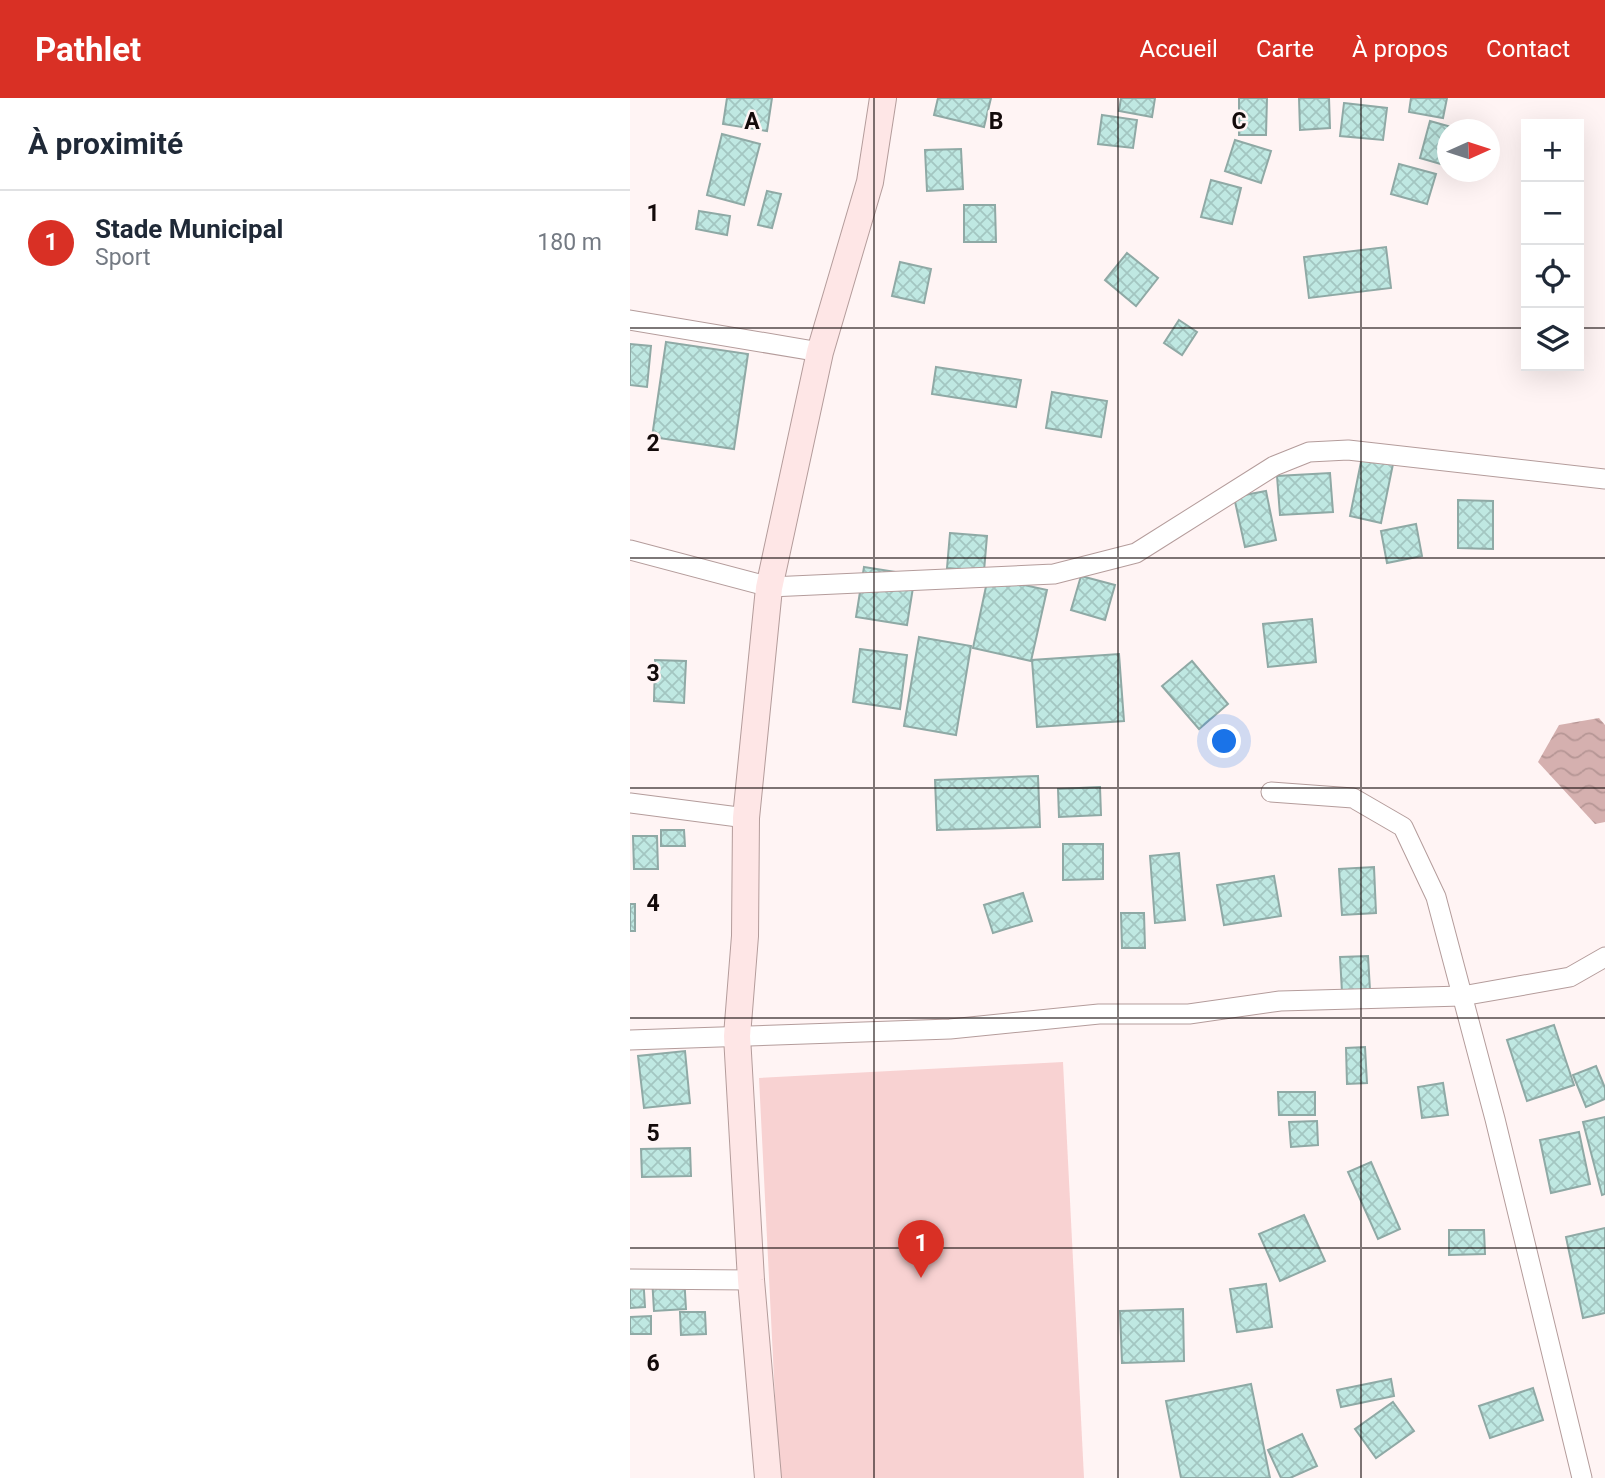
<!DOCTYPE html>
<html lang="fr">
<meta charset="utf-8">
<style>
:root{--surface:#fff;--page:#f2f2f3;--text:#1f2937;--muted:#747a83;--line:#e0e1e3;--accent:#d93025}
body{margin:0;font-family:Roboto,sans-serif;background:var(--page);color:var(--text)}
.controls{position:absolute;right:21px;top:21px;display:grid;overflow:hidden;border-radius:0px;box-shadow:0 7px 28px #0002}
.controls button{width:63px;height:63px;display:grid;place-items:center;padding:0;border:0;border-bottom:2px solid var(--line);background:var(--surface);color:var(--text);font:35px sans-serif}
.compass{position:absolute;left:807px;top:21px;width:63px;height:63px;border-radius:50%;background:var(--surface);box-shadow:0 7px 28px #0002;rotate:87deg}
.you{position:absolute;left:595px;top:644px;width:24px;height:24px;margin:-18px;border:5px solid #fff;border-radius:50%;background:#1a73e8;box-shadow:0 0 0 10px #1a73e833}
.badge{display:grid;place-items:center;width:46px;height:46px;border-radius:50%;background:var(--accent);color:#fff;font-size:23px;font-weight:700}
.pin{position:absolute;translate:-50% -58px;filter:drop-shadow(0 2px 4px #0008)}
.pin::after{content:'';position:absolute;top:37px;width:24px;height:21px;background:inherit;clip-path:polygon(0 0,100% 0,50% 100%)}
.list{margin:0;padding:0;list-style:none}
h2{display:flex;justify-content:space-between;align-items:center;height:91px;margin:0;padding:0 28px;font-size:30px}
h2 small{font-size:23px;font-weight:400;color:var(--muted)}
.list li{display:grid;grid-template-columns:46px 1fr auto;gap:21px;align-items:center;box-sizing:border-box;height:105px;padding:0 28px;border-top:2px solid var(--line)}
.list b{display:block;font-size:26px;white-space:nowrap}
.list p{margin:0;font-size:23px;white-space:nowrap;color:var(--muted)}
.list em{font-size:23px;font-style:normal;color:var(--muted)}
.icon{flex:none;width:38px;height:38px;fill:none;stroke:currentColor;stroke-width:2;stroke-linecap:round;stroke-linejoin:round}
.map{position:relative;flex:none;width:975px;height:1380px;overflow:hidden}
header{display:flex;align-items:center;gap:42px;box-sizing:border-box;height:98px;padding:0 35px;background:var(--accent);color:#fff}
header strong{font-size:33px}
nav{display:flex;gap:38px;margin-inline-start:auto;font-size:24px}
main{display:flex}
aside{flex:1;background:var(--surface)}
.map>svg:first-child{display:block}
</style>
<header>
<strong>Pathlet</strong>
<nav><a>Accueil</a><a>Carte</a><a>À propos</a><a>Contact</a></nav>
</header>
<main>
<aside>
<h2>À proximité<small></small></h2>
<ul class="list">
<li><span class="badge">1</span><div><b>Stade Municipal</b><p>Sport</p></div><em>180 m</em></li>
</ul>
</aside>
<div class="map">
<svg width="975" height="1380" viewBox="0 0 975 1380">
<defs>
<pattern id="water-waves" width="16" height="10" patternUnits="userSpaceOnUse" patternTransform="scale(1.75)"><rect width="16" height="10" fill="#d5b0af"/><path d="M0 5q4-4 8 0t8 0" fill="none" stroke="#b69695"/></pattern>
<pattern id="building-cross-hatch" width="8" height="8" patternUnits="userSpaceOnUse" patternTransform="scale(1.75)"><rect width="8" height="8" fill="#bfe8e2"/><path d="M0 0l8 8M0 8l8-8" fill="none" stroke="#a3c6c1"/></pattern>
</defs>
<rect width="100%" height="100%" fill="#fff4f4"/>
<polygon fill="#f8d2d2" points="433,964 454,1380 149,1380 129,980"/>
<polygon fill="url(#water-waves)" points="969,620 975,627 975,724 965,726 908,664 929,627"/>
<g fill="url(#building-cross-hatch)" stroke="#8fa9a5" stroke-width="2">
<polygon points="97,0 142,0 137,33 93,26"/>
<polygon points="308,0 361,0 354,29 304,17"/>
<polygon points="491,0 525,0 522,19 489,13"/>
<polygon points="609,0 637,0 636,37 609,37"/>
<polygon points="669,0 699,0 700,30 670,32"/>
<polygon points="781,0 817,0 813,20 779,14"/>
<polygon points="714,5 757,10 753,42 710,38"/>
<polygon points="472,17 507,22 503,50 468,46"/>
<polygon points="800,23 825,30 818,32 814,67 790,60"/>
<polygon points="92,36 130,46 114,107 77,97"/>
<polygon points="605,42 641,53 631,85 595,73"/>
<polygon points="331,51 333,91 297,93 295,52"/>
<polygon points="769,66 806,76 797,106 761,96"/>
<polygon points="581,82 611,90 602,126 571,119"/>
<polygon points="137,93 151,96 142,130 128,127"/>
<polygon points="334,107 365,107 366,144 334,144"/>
<polygon points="69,113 100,118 97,137 66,131"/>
<polygon points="756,149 761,190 679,200 674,159"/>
<polygon points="497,155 528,180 506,208 475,182"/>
<polygon points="270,164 301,171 294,205 262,198"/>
<polygon points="549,222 567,234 552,257 534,245"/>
<polygon points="36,244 118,256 104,351 22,339"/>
<polygon points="0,246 21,248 17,289 0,287"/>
<polygon points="306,269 391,282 386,309 302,296"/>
<polygon points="422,294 477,303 471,339 416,330"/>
<polygon points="732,359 763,366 751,425 720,418"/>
<polygon points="700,375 703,414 650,417 647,378"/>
<polygon points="636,393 646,442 615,449 604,399"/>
<polygon points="828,402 863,403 863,451 828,450"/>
<polygon points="786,426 792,458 757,465 751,433"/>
<polygon points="320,435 357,438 354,473 317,470"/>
<polygon points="234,469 285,477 277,527 226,519"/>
<polygon points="451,478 485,487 475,522 441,512"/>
<polygon points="358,479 417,492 401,563 343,550"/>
<polygon points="682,521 686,564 638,569 633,526"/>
<polygon points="289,539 341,548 326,637 274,628"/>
<polygon points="230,551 277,557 270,611 223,604"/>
<polygon points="489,556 494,623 407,629 402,562"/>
<polygon points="25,562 56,563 54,605 24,603"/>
<polygon points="562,563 598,606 569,631 532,588"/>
<polygon points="408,678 410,729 307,732 305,682"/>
<polygon points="470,689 471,717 429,719 428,691"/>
<polygon points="31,732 54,732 55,748 31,748"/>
<polygon points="3,738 27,738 28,771 4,771"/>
<polygon points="433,746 473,746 473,781 433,782"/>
<polygon points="549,755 555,822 525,825 520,758"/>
<polygon points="744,769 746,815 712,817 709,771"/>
<polygon points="644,778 651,818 594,827 587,787"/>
<polygon points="393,795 402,823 363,835 354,807"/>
<rect x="0" y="806" width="5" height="27"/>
<polygon points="491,815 514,815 515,850 492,850"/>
<polygon points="738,858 740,892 712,894 710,859"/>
<polygon points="924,927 944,987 897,1003 877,942"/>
<polygon points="735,949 737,985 717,986 716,950"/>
<polygon points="55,953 60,1005 14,1010 8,958"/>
<polygon points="966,968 975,990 975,1001 956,1009 943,977"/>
<polygon points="813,985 818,1017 792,1020 788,989"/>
<polygon points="648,994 685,994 685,1017 649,1017"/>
<polygon points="975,1019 975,1096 972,1097 953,1024"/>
<polygon points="687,1023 688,1047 661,1049 659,1024"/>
<polygon points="949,1034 960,1086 921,1095 910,1042"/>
<polygon points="60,1050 61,1078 12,1079 11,1051"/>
<polygon points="741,1064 770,1131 748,1141 718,1074"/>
<polygon points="674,1117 695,1163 650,1183 629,1136"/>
<polygon points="975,1130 975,1215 953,1220 936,1139"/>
<polygon points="819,1132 854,1132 855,1156 819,1157"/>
<polygon points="13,1177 15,1209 0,1210 0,1178"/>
<polygon points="54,1177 56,1211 24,1213 22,1179"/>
<polygon points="636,1186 642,1229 607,1234 600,1191"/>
<polygon points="553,1211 554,1263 492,1265 490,1213"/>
<polygon points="50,1214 75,1214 76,1236 51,1237"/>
<polygon points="21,1218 21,1236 0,1236 0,1219"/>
<polygon points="761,1281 764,1298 711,1309 707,1292"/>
<polygon points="621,1286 640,1380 551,1380 536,1303"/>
<polygon points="903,1290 913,1322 860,1340 849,1308"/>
<polygon points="763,1304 784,1333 746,1360 725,1331"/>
<polygon points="672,1336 687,1368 660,1380 651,1380 638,1352"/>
</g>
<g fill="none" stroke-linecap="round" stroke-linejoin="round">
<g stroke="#b49c9b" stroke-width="21">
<g id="street">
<polyline points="0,222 190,254"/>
<polyline points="0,452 140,489 424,476 506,455 644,368 679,354 718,352 975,381"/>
<polyline points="641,694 723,700 773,729 806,799 865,1021 952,1380"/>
<polyline points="0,705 116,720"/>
<polyline points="0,942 320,931 469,916 559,916 650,903 832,898 940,879 975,859"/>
<polyline points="0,1181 121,1182"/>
</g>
</g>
<g stroke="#b49c9b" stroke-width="28">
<polyline id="secondary" points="138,1380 121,1182 107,938 115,838 116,720 139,490 190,254 240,84 253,0"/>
</g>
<use href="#street" stroke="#fff" stroke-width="19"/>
<use href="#secondary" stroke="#fee6e6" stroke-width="26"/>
</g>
<path fill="none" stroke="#130a0a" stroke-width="2" stroke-opacity="0.55" d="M 244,0 L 244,1380M 488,0 L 488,1380M 731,0 L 731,1380M 0,230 L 896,230M 949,230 L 975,230M 0,460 L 975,460M 0,690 L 975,690M 0,920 L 975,920M 0,1150 L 975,1150"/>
<g font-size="23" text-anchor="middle" font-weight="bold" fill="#130a0a" stroke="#fff4f4" stroke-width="5" stroke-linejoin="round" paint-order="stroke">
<text x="122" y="31">A</text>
<text x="366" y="31">B</text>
<text x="609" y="31">C</text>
<text x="23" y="123">1</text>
<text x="23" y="353">2</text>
<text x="23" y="583">3</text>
<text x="23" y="813">4</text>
<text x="23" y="1043">5</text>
<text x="23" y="1273">6</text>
</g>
</svg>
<div class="controls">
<button>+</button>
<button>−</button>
<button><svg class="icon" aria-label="locate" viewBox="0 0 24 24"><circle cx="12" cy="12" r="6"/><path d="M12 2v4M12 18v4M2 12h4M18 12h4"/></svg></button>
<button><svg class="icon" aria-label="layers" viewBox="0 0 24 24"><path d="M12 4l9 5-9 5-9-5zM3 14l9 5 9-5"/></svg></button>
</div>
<svg class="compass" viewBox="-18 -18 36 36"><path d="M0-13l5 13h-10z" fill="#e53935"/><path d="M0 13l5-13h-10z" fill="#747a83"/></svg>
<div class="you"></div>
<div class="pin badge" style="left:291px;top:1180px">1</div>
</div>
</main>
